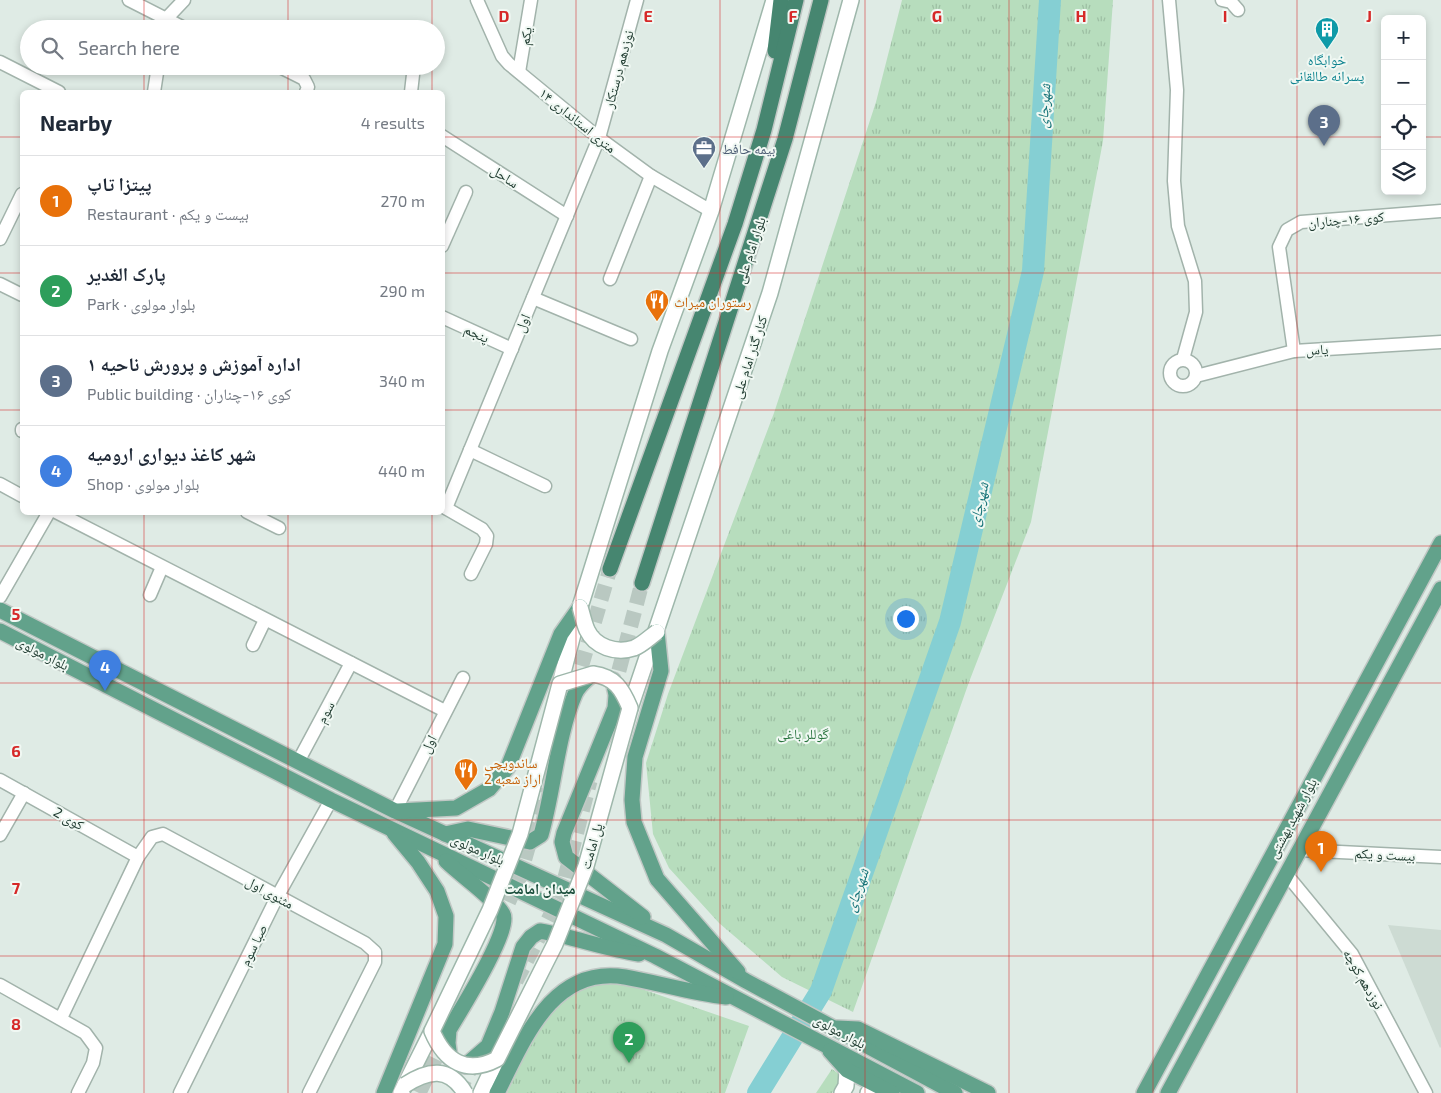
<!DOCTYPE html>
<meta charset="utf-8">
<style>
:root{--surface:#fff;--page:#f6f6f7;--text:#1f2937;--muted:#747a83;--line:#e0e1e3;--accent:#2563eb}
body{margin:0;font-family:"Exo 2","Noto Naskh Arabic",sans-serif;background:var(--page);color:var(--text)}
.controls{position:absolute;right:15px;top:15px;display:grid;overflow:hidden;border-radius:8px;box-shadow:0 2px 8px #0003}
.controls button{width:45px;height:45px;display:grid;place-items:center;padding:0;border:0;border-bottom:1px solid var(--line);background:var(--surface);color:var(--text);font:25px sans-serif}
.you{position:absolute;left:905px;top:618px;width:18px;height:18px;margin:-12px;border:4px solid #fff;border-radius:50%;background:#1a73e8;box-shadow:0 0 0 8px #1a73e833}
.badge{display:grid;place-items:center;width:32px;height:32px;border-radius:50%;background:var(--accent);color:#fff;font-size:16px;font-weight:700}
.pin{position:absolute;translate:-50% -41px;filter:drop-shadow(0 1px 2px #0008)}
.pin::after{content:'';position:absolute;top:26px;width:18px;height:15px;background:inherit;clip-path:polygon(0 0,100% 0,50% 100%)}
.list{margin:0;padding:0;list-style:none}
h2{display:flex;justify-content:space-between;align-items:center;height:65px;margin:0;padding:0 20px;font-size:21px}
h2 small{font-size:16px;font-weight:400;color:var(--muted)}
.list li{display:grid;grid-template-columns:32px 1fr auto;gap:15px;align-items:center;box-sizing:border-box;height:90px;padding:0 20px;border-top:1px solid var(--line)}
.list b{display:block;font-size:19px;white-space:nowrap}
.list p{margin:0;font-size:16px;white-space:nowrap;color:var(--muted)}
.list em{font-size:16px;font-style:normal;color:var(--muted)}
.icon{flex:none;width:28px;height:28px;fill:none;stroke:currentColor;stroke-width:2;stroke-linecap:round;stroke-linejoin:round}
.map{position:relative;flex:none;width:1441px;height:1093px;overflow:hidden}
.search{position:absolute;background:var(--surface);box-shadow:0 2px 8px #0003;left:20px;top:20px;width:425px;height:55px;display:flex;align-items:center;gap:12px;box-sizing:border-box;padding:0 18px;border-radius:28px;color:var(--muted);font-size:19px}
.panel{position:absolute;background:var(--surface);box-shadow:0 2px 8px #0003;left:20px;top:90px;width:425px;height:425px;border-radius:8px}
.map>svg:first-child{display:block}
</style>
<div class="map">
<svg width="1441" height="1093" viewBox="0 0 1441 1093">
<defs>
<pattern id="grass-tufts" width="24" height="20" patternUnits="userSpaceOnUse" patternTransform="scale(1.25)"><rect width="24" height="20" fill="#b7ddbd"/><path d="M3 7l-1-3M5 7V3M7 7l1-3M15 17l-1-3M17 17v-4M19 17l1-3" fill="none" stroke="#9dbfa3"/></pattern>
</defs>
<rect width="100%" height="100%" fill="#dfebe5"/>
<polygon fill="#cddbd3" points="1388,925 1441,930 1441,1047 1440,1048"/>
<g fill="url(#grass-tufts)">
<polygon points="902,0 1113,0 1103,141 1031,522 969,682 853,1012 782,977 719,923 669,868 653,834 646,763 668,694 774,413 876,102"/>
<path d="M 614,983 L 633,986 L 749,1026 L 725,1093 L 507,1093 C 526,1055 542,1000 587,987 C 595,984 605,984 614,983 Z"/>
<polygon points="832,1069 843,1077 832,1093 816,1093"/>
</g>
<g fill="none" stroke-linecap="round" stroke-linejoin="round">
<polyline stroke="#85cfd3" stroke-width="22" points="758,1093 821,991 950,622 1033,271 1050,0"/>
<g stroke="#b9c8c1" stroke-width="15" stroke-dasharray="15 8" stroke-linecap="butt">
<polyline points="575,688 610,569"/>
<polyline points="613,693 642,583"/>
<polyline points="499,923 519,879 545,789"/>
<polyline points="516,981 560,897 590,781"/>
<polyline points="419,1093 446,1037"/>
<polyline points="458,1093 478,1054"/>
</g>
<g stroke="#a2b3ab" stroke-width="15">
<g id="minor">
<polyline points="129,0 186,29"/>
<polyline points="477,0 502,56 509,64 599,138 651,176 711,211"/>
<polyline points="1169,0 1177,90 1174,181 1178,226 1195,281 1196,312 1183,359"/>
<polyline points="1222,0 1231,2 1238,10"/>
<polyline points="164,27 165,20 184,0"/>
<polyline points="0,62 59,92"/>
<polyline points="278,66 304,79 308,87 306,92"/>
<polyline points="519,72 531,0"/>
<polyline points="154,92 158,66"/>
<polyline points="411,92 414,66"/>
<polyline points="442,136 567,216"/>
<polyline points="0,239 22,194"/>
<polyline points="442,246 466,192"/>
<polyline points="610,279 651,176"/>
<polyline points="0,284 22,295"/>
<polyline points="533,298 631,339"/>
<polyline points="442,317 512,349"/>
<polyline points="1294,351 1279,247 1287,230 1301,222 1441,211"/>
<circle cx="1183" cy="373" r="13"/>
<polyline points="1196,376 1294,351 1441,342"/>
<polyline points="22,431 22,429"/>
<polyline points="470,450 545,486"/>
<polyline points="0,484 22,496"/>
<polyline points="442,506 482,529 487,536 486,544 471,574"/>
<polyline points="446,508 599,138 637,0"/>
<polyline points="56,512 445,711"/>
<polyline points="247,512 279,528"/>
<polyline points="150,595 162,567"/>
<polyline points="0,597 49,512"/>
<polyline points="253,645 265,620"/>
<polyline points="299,760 351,663"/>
<polyline points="0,780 138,857"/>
<polyline points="395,811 463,678"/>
<polyline points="0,835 24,793"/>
<polyline points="1299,850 1441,857"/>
<polyline points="1287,875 1352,954 1426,1093"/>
<polyline points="0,985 85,1033 96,1048 93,1063 78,1093"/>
<polyline points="61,1018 138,857 152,837 163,834 365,943 375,952 375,962 309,1093"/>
<polyline points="180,1093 277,897 331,800"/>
</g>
</g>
<g stroke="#9eb7ab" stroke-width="18">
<g id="secondary">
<polyline points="560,684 580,607 660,351 711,211 774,0"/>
<polyline points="630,708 770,293 851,0"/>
<polyline points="401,1093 432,1031"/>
<polyline points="481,1093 497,1059"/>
<polyline points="842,1093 846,1086 847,1070"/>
<polyline points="868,1093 889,1092"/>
</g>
</g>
<g stroke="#c1c8c5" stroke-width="18">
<g id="primary">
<polyline points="0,610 395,811 666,935 746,981 955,1093"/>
<polyline points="0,631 331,800 655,956 917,1093"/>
<polyline points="657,632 661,671 635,757 632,800 634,822 657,879 738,972"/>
<polyline points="613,680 616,695 615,708 564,833 562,842 566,857 643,917"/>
<polyline points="398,811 456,808 489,789 508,767 561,634 580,607"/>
<path d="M 445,834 L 468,829 L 530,842 L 541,835 C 554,790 557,736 575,694 C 579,685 586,680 593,674"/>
<path d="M 446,861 C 461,876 493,897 503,914 C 512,929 459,1013 449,1030 L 448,1043 L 450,1058"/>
<polyline points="837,1028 858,1029 988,1093"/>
<polyline points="830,1051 847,1070 892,1093"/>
<path d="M 465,1066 L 488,1046 L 502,1012 L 523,947 L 531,937 L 540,931 C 574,937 606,949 639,954"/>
<polyline points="384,1093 445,944 446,916 437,891 418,862 394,833"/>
<path d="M 497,1093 C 524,1040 552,965 625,977 C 659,983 692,993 726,997"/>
<polyline points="1144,1093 1441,543"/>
<polyline points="1168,1093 1441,589"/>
</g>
</g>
<g stroke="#c1c8c5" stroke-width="18">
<g id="trunk">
<polyline points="775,51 781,0"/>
<polyline points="610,569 735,224 764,130 796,0"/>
<polyline points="642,583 785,139 821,0"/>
</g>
</g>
<use href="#minor" stroke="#fff" stroke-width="12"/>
<use href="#secondary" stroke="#fff" stroke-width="15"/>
<use href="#primary" stroke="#62a28b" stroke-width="15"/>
<use href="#trunk" stroke="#468670" stroke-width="15"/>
<g stroke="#9eb7ab" stroke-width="18" stroke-linecap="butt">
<g id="secondary-bridge">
<path d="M 580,607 C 582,614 584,623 587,630 C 595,647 616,654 634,648 C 642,645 650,637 657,632"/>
<path d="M 593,674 C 615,677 622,689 630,708 L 586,866 L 555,944 L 497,1059 C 467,1075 445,1062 432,1031 L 490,910 L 520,834 L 560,684 Z"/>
<path d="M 405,1085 C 428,1070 449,1066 465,1093"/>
</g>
</g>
<use href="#secondary-bridge" stroke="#fff" stroke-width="15"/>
</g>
<path fill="none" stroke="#d62828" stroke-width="1" stroke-opacity="0.55" d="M 144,0 L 144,29M 288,0 L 288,29M 432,0 L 432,29M 576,0 L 576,1093M 720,0 L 720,1093M 865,0 L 865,1093M 1009,0 L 1009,1093M 1153,0 L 1153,1093M 1297,0 L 1297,1093M 144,66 L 144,92M 288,66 L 288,92M 432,66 L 432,92M 0,137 L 22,137M 442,137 L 1385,137M 1422,137 L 1441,137M 0,273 L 22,273M 442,273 L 1441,273M 0,410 L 22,410M 442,410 L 1441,410M 144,512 L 144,1093M 288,512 L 288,1093M 432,512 L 432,1093M 0,546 L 1441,546M 0,683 L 1441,683M 0,820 L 1441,820M 0,956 L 1441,956"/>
<defs>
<g id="building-pin" transform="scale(1.25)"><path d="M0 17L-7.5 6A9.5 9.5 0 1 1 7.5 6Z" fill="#0f9aa8" stroke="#f0f8f3"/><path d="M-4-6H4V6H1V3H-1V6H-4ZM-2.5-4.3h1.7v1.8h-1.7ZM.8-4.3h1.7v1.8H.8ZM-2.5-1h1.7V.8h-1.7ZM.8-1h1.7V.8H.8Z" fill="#fff"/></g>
<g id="office-pin" transform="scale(1.25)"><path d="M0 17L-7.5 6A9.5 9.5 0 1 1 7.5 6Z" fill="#5c6f8a" stroke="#f0f8f3"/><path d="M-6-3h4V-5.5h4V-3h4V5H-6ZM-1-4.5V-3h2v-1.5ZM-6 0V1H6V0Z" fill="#fff"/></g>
<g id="restaurant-pin" transform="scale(1.25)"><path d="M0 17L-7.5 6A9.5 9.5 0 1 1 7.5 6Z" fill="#e8710a" stroke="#f0f8f3"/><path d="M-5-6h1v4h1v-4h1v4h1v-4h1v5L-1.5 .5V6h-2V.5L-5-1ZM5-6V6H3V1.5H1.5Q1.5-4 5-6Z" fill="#fff"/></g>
</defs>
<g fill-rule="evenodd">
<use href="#building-pin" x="1327" y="29"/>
<use href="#office-pin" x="704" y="148"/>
<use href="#restaurant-pin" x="657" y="301"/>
<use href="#restaurant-pin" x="466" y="770"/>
</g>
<g text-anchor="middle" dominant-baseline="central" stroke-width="4" stroke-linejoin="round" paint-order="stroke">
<g font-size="14" fill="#203c31" stroke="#f0f8f3">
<text transform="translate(525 36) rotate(-81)">یکم</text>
<text transform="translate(618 69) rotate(-75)">نوزدهم درستکار</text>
<text transform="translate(578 120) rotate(39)">۱۴ متری استانداری</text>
<text transform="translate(505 176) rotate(33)">ساحل</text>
<text transform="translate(1346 219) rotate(-5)">کوی ۱۶-چناران</text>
<text transform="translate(750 250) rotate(-72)">بلوار امام علی</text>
<text transform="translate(522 323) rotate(-67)">اول</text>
<text transform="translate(477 333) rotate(25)">پنجم</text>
<text transform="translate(1317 349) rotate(-3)">یاس</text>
<text transform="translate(749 357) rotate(-72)">کنار گذر امام علی</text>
<text transform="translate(43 653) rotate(27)">بلوار مولوی</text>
<text transform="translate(325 712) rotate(-62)">سوم</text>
<text transform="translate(428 744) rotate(-63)">اول</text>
<text transform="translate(69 818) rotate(29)">کوی 2</text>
<text transform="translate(1292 818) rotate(-62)">بلوار شهید بهشتی</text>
<text transform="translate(591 846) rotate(-74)">پل امامت</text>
<text transform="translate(478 849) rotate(24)">بلوار مولوی</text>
<text transform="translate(1385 854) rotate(3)">بیست و یکم</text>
<text transform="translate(270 892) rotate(29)">مثنوی اول</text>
<text transform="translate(253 945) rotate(-64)">صبا سوم</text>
<text transform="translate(1364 979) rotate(60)">نوزدهم کوچه</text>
<text transform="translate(840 1031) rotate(28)">بلوار مولوی</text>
</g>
<g font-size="14" fill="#0d838f" stroke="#f0f8f3">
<text x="1327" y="59">خوابگاه<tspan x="1327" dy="16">پسرانه طالقانی</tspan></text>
</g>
<g font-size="14" fill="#4e5e75" stroke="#f0f8f3" text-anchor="start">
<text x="722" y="148">بیمه حافط</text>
</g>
<g font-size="14" fill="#c56008" stroke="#f0f8f3" text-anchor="start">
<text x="674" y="301">رستوران میراث</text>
<text x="484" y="762">ساندویچی<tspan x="484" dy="16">اراز شعبه 2</tspan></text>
</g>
<g font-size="14" fill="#29743e" stroke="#f0f8f3">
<text x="803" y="733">گوللر باغی</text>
</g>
<g font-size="15" font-style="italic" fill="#187479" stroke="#f0f8f3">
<text transform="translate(1043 106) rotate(-86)">شهرچای</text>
<text transform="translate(978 504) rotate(-77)">شهرچای</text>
<text transform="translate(856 890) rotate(-71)">شهرچای</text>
</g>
<g font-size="15" font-weight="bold" fill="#1b4e3c" stroke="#f0f8f3">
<text x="540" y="888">میدان امامت</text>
</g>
</g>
<g font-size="16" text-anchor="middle" font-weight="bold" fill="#d62828" stroke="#f0f8f3" stroke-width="4" stroke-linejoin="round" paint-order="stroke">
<text x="504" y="22">D</text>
<text x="648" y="22">E</text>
<text x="793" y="22">F</text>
<text x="937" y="22">G</text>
<text x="1081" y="22">H</text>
<text x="1225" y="22">I</text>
<text x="1369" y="22">J</text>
<text x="16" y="620">5</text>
<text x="16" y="757">6</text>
<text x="16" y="894">7</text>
<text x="16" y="1030">8</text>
</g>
</svg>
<div class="controls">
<button>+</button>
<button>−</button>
<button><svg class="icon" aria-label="locate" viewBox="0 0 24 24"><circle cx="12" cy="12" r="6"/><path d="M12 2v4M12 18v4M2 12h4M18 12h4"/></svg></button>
<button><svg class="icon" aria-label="layers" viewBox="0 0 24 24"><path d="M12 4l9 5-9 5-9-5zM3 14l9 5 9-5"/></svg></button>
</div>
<div class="you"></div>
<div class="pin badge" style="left:1321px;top:872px;background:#e8710a">1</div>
<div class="pin badge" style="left:629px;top:1063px;background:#2e9e5b">2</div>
<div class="pin badge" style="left:1324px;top:146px;background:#5c6f8a">3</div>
<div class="pin badge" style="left:105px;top:691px;background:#3f7fe0">4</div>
<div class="search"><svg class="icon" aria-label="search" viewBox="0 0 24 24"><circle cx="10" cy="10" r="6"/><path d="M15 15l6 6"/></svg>Search here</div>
<section class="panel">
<h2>Nearby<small>4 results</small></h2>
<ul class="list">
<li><span class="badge" style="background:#e8710a">1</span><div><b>پیتزا تاپ</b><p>Restaurant · بیست و یکم</p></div><em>270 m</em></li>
<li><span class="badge" style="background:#2e9e5b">2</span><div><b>پارک الغدیر</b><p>Park · بلوار مولوی</p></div><em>290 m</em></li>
<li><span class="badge" style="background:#5c6f8a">3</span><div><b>اداره آموزش و پرورش ناحیه ۱</b><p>Public building · کوی ۱۶-چناران</p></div><em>340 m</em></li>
<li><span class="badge" style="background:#3f7fe0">4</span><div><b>شهر کاغذ دیواری ارومیه</b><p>Shop · بلوار مولوی</p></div><em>440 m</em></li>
</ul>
</section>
</div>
